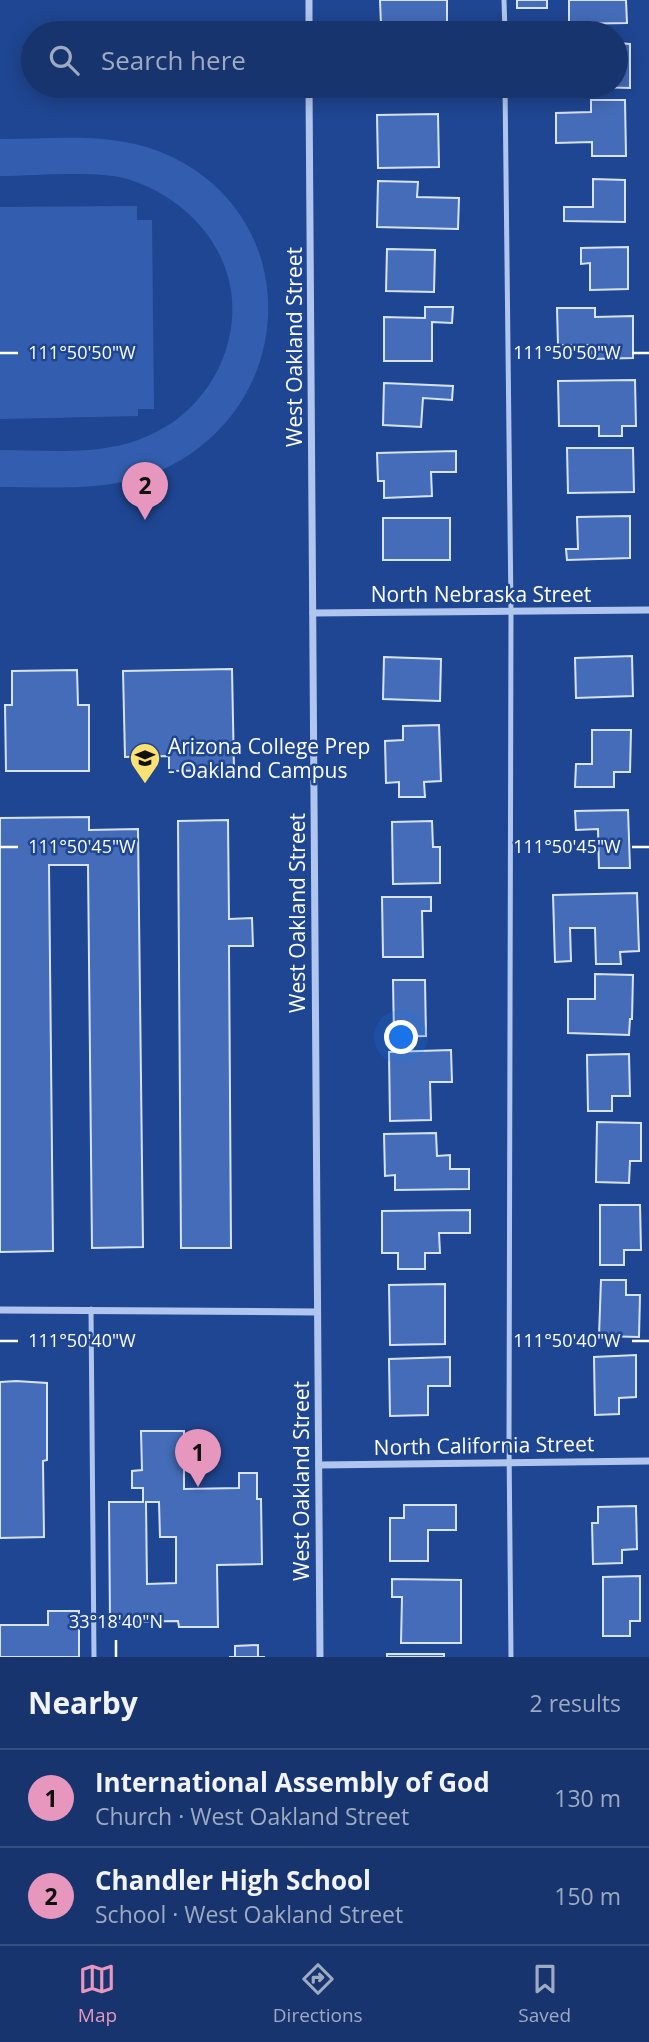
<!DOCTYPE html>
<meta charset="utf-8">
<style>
:root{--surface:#17346e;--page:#203c73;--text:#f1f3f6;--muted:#9eaac2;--line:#364f81;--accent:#e797bd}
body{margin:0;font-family:"Open Sans",sans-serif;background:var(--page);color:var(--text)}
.you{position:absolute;left:402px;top:1038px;width:24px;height:24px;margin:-18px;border:5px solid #fff;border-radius:50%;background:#1a73e8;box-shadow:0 0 0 10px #1a73e833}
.badge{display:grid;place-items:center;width:46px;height:46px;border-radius:50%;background:var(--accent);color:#111;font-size:23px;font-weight:700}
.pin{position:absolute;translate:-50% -58px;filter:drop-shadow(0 2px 4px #0008)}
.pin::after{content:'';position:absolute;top:37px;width:24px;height:21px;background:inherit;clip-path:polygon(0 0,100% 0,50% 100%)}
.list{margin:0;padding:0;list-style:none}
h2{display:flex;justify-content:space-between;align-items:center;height:91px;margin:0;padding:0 28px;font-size:30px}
h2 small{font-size:23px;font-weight:400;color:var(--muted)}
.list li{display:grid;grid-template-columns:46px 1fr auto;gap:21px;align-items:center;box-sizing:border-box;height:98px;padding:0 28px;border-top:2px solid var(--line)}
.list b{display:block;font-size:26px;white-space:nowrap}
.list p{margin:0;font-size:23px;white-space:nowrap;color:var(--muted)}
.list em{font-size:23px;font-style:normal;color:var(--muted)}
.icon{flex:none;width:38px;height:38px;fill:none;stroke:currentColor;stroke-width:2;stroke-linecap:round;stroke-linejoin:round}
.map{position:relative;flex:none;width:649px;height:1657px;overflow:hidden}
.search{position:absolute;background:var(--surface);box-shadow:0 4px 18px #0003;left:21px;right:21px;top:21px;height:77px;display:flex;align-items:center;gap:18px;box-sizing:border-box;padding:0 24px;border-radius:38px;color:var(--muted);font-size:26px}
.sheet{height:287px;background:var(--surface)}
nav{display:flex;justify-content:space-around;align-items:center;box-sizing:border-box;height:98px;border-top:2px solid var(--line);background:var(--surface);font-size:19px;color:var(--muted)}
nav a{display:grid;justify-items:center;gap:4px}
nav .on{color:var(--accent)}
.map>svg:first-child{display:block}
</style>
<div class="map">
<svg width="649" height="1657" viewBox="0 0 649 1657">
<rect width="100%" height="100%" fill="#1f4692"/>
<g fill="#335eb0">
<path d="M 0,139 C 52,139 108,132 158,151 C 301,206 304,395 172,465 C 120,493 57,487 0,487 L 0,450 C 50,450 106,457 152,434 C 185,419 210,391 223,358 C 254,278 205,204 128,179 C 96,170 35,176 0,176 Z"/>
<polygon points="137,206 137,220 152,220 154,409 138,409 138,416 0,419 0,207"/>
</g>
<g fill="#446cb8" stroke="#d7e3fa" stroke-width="2" fill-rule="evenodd">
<polygon points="380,0 447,0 447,24 381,25"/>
<rect x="517" y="0" width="30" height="8"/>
<polygon points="569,0 626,0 627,23 569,24"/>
<polygon points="616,43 630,44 630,88 593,87 616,86"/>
<rect x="379" y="86" width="35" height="6"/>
<polygon points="591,100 625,100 626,156 592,156 592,142 556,143 556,113 591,112"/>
<polygon points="438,114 439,167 378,168 377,115"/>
<polygon points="593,179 625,180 625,222 564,221 564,207 593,207"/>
<polygon points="378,181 418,182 417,197 459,198 458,229 377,227"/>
<polygon points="628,247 628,289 590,290 590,263 581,264 581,248"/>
<polygon points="387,249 435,250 434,292 386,291"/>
<polygon points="425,307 453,307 452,323 432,322 432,361 384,361 384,317 425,318"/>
<polygon points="557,308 595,308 595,317 633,316 633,358 592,359 592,345 558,345"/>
<polygon points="635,380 636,426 622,426 622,436 599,436 599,426 559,426 558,381"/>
<polygon points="384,383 453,386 452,400 423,398 421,427 383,425"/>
<polygon points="567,448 633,448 634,492 568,493"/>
<polygon points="456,451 456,472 431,472 432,496 384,498 384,481 378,481 377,453"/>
<polygon points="630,516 630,558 567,560 566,549 578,549 577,517"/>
<rect x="383" y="518" width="67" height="42"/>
<polygon points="632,656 633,696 576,698 575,658"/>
<polygon points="384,657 441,659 440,701 383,699"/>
<polygon points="232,669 234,770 169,771 169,756 125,757 123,671"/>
<polygon points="77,670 78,705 89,705 89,771 6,771 5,705 12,705 12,671"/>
<polygon points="439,725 441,781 424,782 425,797 399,797 399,782 386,783 385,741 403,740 403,726"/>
<polygon points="592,730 631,730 630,772 614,772 614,787 575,787 576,764 592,764"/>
<polygon points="628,810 630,868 599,868 598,829 576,830 575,811"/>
<polygon points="89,817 89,830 138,829 143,1247 92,1248 88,865 49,865 53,1251 0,1252 0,818"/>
<polygon points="228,820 229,919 252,918 253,946 229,946 231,1248 181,1248 178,821"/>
<polygon points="432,821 433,847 440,847 440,883 393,884 392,822"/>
<polygon points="637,893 639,951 620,952 621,964 596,964 595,928 570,928 571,961 555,962 553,895"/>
<polygon points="382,897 431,897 431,911 422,911 423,957 383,957"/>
<polygon points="595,974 633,975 632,1019 630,1019 629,1035 568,1033 568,999 595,999"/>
<polygon points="393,980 425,980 426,1036 394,1037"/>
<polygon points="451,1050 452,1082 430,1082 431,1120 390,1121 389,1052"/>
<polygon points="629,1054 630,1096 612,1096 612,1111 588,1111 587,1055"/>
<polygon points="597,1122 641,1123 641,1161 630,1161 629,1183 596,1182"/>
<polygon points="436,1133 437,1156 450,1155 450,1169 469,1169 469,1189 395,1190 395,1175 385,1176 384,1134"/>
<polygon points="600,1205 640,1205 641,1250 624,1250 624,1265 600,1265"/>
<polygon points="470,1210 470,1233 439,1233 440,1253 425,1253 425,1269 398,1269 398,1253 382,1253 382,1211"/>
<polygon points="601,1280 626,1280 626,1295 640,1295 639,1337 599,1336"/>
<polygon points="445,1284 445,1344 390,1345 389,1285"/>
<polygon points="636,1355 636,1397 619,1398 619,1414 595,1415 594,1357"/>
<polygon points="450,1357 450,1386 428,1386 428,1415 390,1416 389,1359"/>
<polygon points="16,1381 47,1383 47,1460 43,1461 44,1537 0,1538 0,1382"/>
<path d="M 141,1431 L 184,1431 L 184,1489 L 239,1488 L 239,1473 L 257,1473 L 257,1499 L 261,1499 L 262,1564 L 217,1565 L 218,1627 L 179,1627 L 178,1621 L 110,1622 L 109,1502 L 143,1502 L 143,1488 L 132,1488 L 132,1471 L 142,1470 ZM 146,1502 L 159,1502 L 160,1537 L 176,1537 L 176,1583 L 147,1584 Z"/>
<polygon points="404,1505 456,1505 456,1530 428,1530 428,1561 390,1561 390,1518 404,1518"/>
<polygon points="636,1506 637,1549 622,1550 622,1563 593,1564 592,1523 598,1523 598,1507"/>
<polygon points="640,1576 640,1621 630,1621 630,1636 603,1636 603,1577"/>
<polygon points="392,1579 461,1580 461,1643 401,1643 402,1597 392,1597"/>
<polygon points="48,1611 79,1611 79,1657 0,1657 0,1625 48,1625"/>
<polygon points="258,1645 258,1657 265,1657 229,1657 235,1657 235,1646"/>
<rect x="387" y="1654" width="57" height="3"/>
</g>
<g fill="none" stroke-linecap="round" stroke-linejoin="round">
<g stroke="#b1c6ee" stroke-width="5">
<polyline points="504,0 505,33"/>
<polyline points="505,86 511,611 509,1443 511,1657"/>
<polyline points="91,1309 94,1657"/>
</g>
<g stroke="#b1c6ee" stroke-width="7">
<polyline points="309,0 309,33"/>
<polyline points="309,86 320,1657"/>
<polyline points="313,613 649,610"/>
<polyline points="0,1310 317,1312"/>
<polyline points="319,1465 649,1461"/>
</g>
</g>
<path fill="none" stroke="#fff" stroke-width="2.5" d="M 0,353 L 18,353M 632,353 L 649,353M 0,847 L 18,847M 632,847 L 649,847M 0,1341 L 18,1341M 632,1341 L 649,1341M 116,1640 L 116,1657"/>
<defs>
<g id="school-pin" transform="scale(1.575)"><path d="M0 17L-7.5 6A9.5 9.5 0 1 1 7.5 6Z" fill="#fbe171" stroke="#1f4692"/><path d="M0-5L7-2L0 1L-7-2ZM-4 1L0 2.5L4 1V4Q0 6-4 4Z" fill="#111"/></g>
</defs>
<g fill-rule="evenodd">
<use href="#school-pin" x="145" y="758"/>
</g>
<g text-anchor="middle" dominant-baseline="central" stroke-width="5" stroke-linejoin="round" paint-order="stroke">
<g font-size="21" fill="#fff" stroke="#1f4692">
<text transform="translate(294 347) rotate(-90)">West Oakland Street</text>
<text x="481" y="594">North Nebraska Street</text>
<text transform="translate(297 913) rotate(-90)">West Oakland Street</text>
<text transform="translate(484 1445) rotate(-1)">North California Street</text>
<text transform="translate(301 1481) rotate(-90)">West Oakland Street</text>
</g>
<g font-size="21" fill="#fff" stroke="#1f4692" text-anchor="start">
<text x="168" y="746">Arizona College Prep<tspan x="168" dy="24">- Oakland Campus</tspan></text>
</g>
</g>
<g font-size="18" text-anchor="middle" fill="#fff" stroke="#1f4692" stroke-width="5" stroke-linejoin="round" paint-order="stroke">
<text x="567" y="359">111°50'50"W</text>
<text x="82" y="359">111°50'50"W</text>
<text x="567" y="853">111°50'45"W</text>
<text x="82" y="853">111°50'45"W</text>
<text x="82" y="1347">111°50'40"W</text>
<text x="567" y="1347">111°50'40"W</text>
<text x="116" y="1628">33°18'40"N</text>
</g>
</svg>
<div class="you"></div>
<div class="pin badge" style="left:198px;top:1487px">1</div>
<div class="pin badge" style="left:145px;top:520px">2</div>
<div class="search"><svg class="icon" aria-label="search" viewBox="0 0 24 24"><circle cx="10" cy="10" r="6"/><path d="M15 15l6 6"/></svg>Search here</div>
</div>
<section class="sheet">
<h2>Nearby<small>2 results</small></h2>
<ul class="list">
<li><span class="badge">1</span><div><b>International Assembly of God</b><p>Church · West Oakland Street</p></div><em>130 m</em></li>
<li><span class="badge">2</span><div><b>Chandler High School</b><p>School · West Oakland Street</p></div><em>150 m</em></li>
</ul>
</section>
<nav>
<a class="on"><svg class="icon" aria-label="map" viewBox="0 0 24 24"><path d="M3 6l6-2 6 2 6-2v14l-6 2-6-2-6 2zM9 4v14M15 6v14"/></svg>Map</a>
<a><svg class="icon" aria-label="directions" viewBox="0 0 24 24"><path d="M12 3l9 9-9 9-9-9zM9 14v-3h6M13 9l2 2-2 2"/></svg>Directions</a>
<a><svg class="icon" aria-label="saved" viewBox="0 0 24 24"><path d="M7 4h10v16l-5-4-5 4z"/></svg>Saved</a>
</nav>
